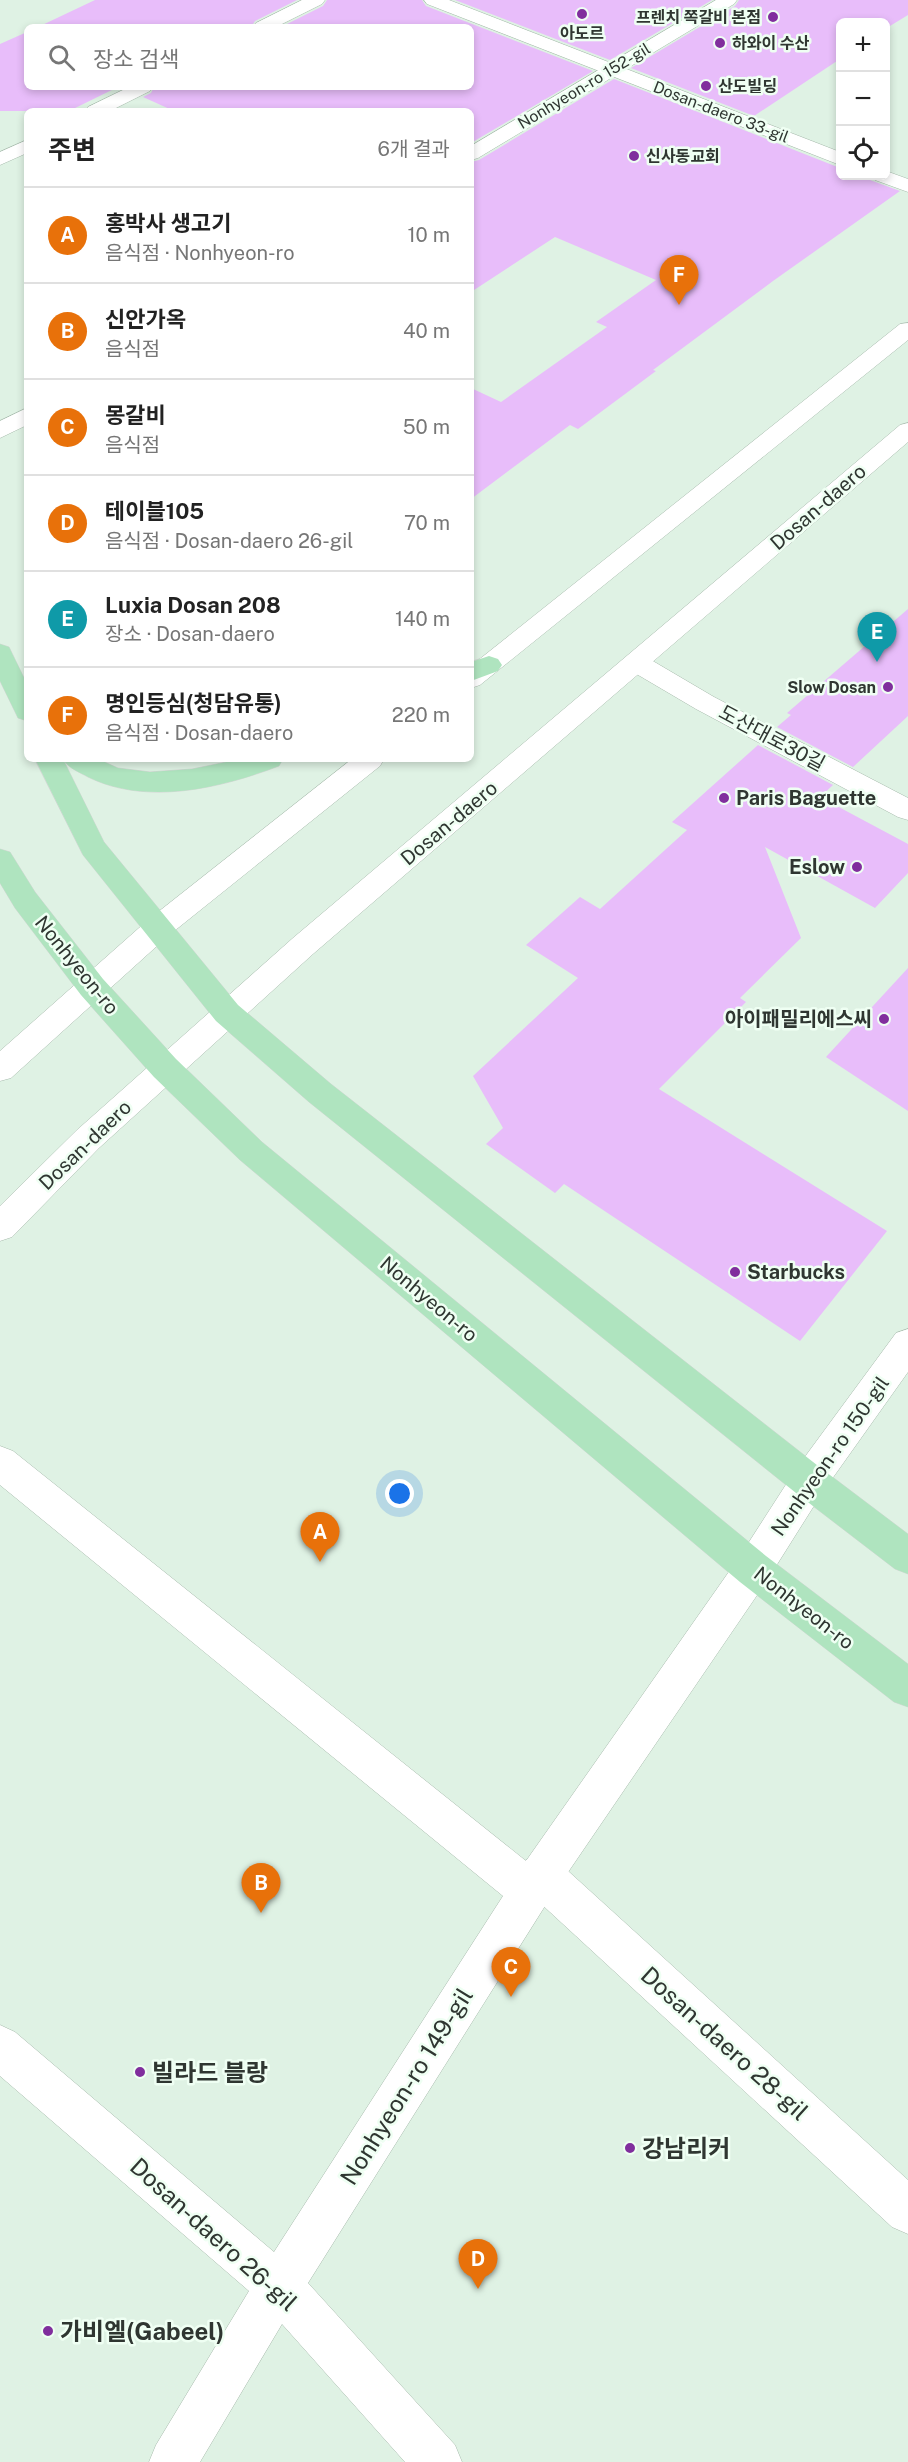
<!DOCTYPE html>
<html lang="ko">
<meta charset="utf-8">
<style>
:root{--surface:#fff;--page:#f2f2f2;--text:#222;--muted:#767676;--line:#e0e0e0;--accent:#d93025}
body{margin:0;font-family:"Public Sans","Noto Sans KR",sans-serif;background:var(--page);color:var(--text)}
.controls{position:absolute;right:18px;top:18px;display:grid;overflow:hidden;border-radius:9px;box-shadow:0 3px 9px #0003}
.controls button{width:54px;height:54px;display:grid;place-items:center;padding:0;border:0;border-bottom:2px solid var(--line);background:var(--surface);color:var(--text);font:30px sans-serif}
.you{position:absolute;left:400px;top:1494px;width:21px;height:21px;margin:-15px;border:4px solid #fff;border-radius:50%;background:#1a73e8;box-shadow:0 0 0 9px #1a73e833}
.badge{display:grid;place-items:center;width:39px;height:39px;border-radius:50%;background:var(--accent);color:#fff;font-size:20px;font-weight:700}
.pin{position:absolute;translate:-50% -50px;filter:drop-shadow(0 2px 3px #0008)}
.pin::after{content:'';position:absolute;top:32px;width:21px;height:18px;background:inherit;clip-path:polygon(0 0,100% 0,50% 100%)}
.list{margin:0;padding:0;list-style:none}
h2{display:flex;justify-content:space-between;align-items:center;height:78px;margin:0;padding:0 24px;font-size:26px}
h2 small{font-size:20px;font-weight:400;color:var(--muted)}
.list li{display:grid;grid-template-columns:39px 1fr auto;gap:18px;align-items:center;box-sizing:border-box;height:96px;padding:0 24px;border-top:2px solid var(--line)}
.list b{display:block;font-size:22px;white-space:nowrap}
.list p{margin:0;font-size:20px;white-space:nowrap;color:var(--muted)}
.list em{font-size:20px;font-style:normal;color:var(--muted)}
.icon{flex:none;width:33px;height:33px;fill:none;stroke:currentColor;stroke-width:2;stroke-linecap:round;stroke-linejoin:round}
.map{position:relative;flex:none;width:908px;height:2462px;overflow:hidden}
.search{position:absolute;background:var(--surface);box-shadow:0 3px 9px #0003;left:24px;top:24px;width:450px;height:66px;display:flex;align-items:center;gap:15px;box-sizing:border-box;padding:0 21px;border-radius:9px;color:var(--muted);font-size:22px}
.panel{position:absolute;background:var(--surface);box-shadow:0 3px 9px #0003;left:24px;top:108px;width:450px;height:654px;border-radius:9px}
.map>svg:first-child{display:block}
</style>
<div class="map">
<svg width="908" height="2462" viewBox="0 0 908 2462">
<rect width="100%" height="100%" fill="#dff2e4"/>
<g fill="#e8bdfa">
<polygon points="95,0 297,0 255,21 251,27 38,27"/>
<polygon points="327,0 422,0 426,6 593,71 471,143 471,111 174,111 143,97 151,93 154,87 471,87 471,27 281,27 323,6"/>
<polygon points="455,0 712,0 610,60"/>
<polygon points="739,0 908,0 908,15 885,29 885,22 840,22 840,59 754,116 631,68 735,6"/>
<polygon points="27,32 27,87 118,87 69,111 0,111 0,44"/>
<polygon points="614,79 840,168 840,176 859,176 900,191 773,281 653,370 656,371 578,429 570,425 471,499 471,388 501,402 607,327 596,322 656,280 555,237 471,292 471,162 479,160"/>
<polygon points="908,609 908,716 853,767 777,727 791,715 787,713"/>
<polygon points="758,745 833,785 820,797 908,844 908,873 875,908 765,847 801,938 740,998 746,1002 659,1089 887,1231 800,1341 564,1184 555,1193 486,1144 503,1128 473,1076 578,978 526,945 580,897 600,909 687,830 672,822"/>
<polygon points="908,968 908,1111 826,1057"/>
</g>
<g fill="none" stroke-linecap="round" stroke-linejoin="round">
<g stroke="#a7baac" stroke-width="1">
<g id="service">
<polygon points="302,0 325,0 322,4 276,27 253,27 256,23"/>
<polygon points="424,0 449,0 840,152 840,165 427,4"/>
<polygon points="129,87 152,87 150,91 110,111 86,111 88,107"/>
<polygon points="27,140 27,153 0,165 0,152"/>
<polygon points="886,171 908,179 908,192 875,180 872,176 886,176"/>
<polygon points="637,654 646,657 714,697 908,798 908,820 898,817 696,709 628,669 624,663 628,657"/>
<polygon points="541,1854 556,1860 908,2180 908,2234 892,2227 526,1890 520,1875 526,1860"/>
</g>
</g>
<g stroke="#a7baac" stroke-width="1">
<g id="minor">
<polygon points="716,0 737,0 734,4 478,158 471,160 471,146"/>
<polygon points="27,408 27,425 0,438 0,421"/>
<polygon points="908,1329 908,1372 822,1493 766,1582 545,1906 308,2283 455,2445 462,2462 405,2462 282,2324 200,2462 149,2462 156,2445 249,2291 0,2076 0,2025 15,2032 274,2252 503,1896 0,1485 0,1446 13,1451 526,1861 740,1556 796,1469 896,1333"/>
</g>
</g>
<g stroke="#a7baac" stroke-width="1">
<g id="secondary">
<polygon points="908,323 908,340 480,685 471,688 471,666 900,324"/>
<polygon points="908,423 908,442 313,954 99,1148 12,1237 0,1241 0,1206 77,1130 293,938 900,425"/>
<polygon points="352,759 384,759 380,766 168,936 11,1078 0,1081 0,1051 148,920"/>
</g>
</g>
<g stroke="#d5d7d6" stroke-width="1">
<g id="primary">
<polygon points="0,644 9,647 27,684 27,721 18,718 0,681"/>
<polygon points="489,656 498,659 502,665 498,671 471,681 471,662"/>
<path d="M 35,759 L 98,759 L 118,768 L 150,772 L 192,769 L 241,759 L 283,759 L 279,766 C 221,788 147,806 88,777 C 79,772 68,768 63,759 L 104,842 L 238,1005 L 331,1084 L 822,1469 L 908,1534 L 908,1574 L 895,1569 L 796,1493 L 309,1102 L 216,1021 L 83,855 Z"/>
<polygon points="0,849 10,852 35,892 103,979 176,1059 262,1142 766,1556 908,1664 908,1707 894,1702 740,1582 240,1160 154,1077 81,995 15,908 0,883"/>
</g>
</g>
<use href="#service" fill="#fff" fill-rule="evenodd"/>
<use href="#minor" fill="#fff" fill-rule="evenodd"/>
<use href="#secondary" fill="#fff" fill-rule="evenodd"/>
<use href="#primary" fill="#afe4bf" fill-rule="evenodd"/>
</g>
<g fill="#802e9d" stroke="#effff3" stroke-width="2">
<circle cx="582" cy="14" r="6"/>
<circle cx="773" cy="17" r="6"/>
<circle cx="720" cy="43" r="6"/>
<circle cx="706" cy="86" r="6"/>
<circle cx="634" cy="156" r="6"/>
<circle cx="888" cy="687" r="6"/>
<circle cx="724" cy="798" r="6"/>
<circle cx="857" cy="867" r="6"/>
<circle cx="884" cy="1019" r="6"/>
<circle cx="735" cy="1272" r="6"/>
<circle cx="140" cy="2072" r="6"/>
<circle cx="630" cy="2148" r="6"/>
<circle cx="48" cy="2331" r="6"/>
</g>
<g text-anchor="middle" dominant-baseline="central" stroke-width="5" stroke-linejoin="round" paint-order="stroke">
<g font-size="16" font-weight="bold" fill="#2f3631" stroke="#effff3" text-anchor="start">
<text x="761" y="17" text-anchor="end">프렌치 쪽갈비 본점</text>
<text x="582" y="33" text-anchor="middle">아도르</text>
<text x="732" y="43">하와이 수산</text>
<text x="718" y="86">산도빌딩</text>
<text x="646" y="156">신사동교회</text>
<text x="876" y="687" text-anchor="end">Slow Dosan</text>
</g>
<g font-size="16" fill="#2f3631" stroke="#effff3">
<text transform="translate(584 86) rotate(-31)">Nonhyeon-ro 152-gil</text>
<text transform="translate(721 112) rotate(21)">Dosan-daero 33-gil</text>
</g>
<g font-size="20" fill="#2f3631" stroke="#effff3">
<text transform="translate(818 507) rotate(-41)">Dosan-daero</text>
<text transform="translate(772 738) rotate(28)">도산대로30길</text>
<text transform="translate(449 823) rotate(-40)">Dosan-daero</text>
<text transform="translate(77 965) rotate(51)">Nonhyeon-ro</text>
<text transform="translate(85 1145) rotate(-44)">Dosan-daero</text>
<text transform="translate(429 1299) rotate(40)">Nonhyeon-ro</text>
<text transform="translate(830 1456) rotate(-55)">Nonhyeon-ro 150-gil</text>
<text transform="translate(804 1608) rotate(38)">Nonhyeon-ro</text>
</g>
<g font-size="20" font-weight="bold" fill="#2f3631" stroke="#effff3" text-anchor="start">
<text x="736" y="798">Paris Baguette</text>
<text x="845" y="867" text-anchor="end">Eslow</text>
<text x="872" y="1019" text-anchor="end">아이패밀리에스씨</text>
<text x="747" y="1272">Starbucks</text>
</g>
<g font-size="24" fill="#2f3631" stroke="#effff3">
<text transform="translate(725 2043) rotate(42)">Dosan-daero 28-gil</text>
<text transform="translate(406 2086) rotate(-58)">Nonhyeon-ro 149-gil</text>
<text transform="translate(214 2234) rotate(42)">Dosan-daero 26-gil</text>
</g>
<g font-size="24" font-weight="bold" fill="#2f3631" stroke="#effff3" text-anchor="start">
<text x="152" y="2072">빌라드 블랑</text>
<text x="642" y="2148">강남리커</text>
<text x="60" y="2331">가비엘(Gabeel)</text>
</g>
</g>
</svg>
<div class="controls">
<button>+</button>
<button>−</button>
<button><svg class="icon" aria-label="locate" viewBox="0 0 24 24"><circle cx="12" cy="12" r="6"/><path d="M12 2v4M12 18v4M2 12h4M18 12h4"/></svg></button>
</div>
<div class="you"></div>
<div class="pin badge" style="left:320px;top:1562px;background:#e8710a">A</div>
<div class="pin badge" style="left:261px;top:1913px;background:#e8710a">B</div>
<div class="pin badge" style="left:511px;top:1997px;background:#e8710a">C</div>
<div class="pin badge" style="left:478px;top:2289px;background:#e8710a">D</div>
<div class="pin badge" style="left:877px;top:662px;background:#0f9aa8">E</div>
<div class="pin badge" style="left:679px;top:305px;background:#e8710a">F</div>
<div class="search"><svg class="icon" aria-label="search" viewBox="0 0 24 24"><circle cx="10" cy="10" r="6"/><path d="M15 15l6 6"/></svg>장소 검색</div>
<section class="panel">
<h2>주변<small>6개 결과</small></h2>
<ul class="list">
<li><span class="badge" style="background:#e8710a">A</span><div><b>홍박사 생고기</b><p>음식점 · Nonhyeon-ro</p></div><em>10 m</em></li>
<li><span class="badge" style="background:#e8710a">B</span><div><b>신안가옥</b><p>음식점</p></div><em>40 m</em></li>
<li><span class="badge" style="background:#e8710a">C</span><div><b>몽갈비</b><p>음식점</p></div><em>50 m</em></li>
<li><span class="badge" style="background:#e8710a">D</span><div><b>테이블105</b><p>음식점 · Dosan-daero 26-gil</p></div><em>70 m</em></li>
<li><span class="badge" style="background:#0f9aa8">E</span><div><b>Luxia Dosan 208</b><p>장소 · Dosan-daero</p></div><em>140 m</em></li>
<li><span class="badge" style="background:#e8710a">F</span><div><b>명인등심(청담유통)</b><p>음식점 · Dosan-daero</p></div><em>220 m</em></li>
</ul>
</section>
</div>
